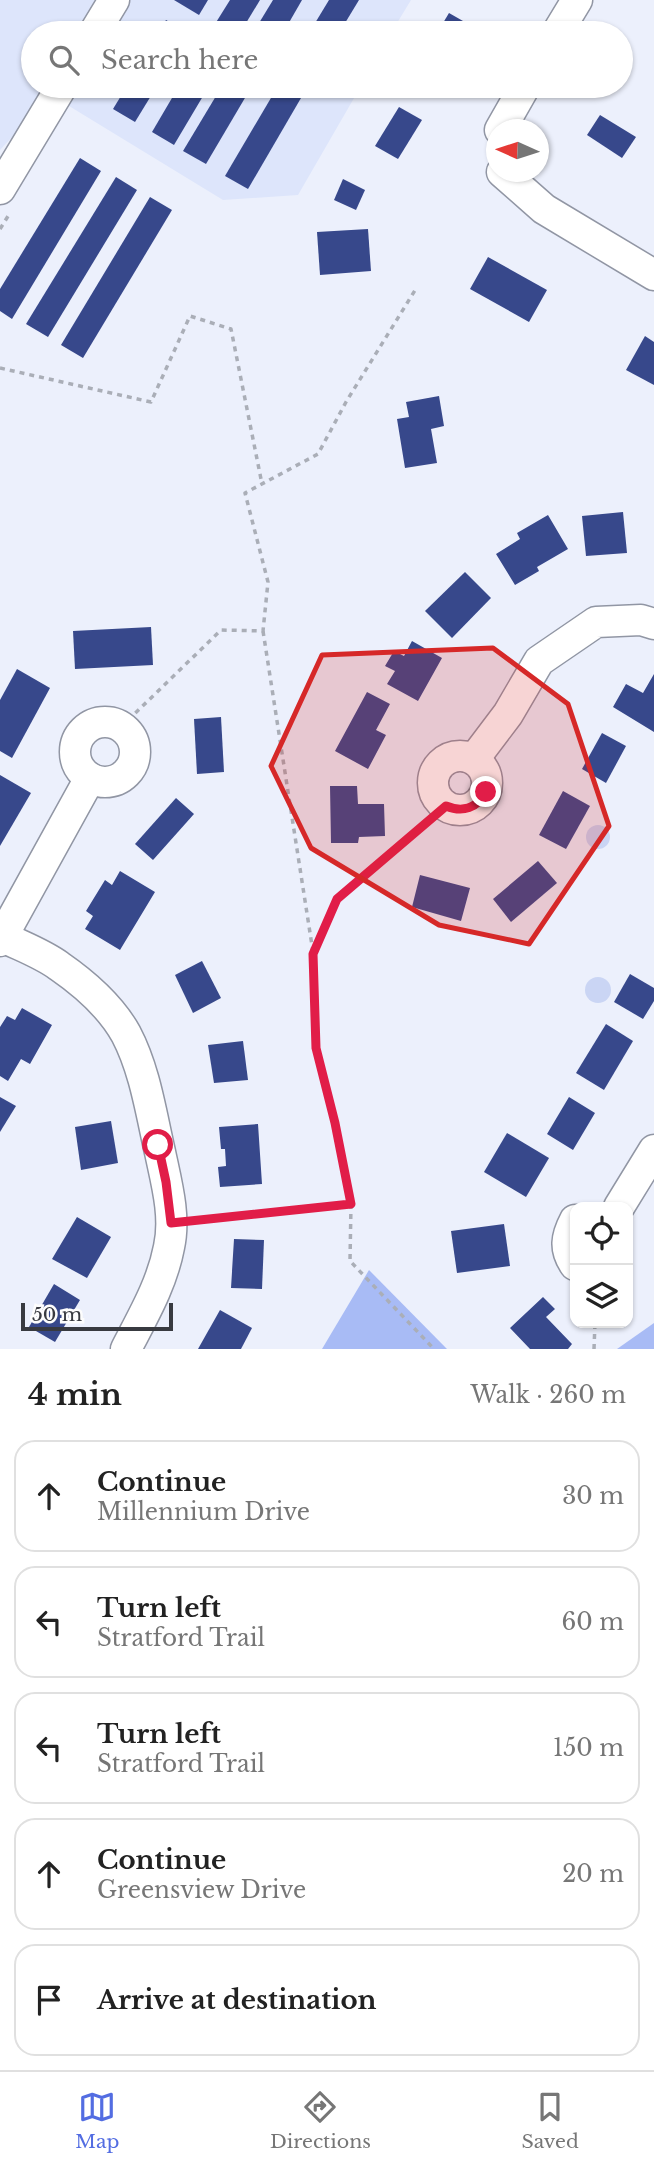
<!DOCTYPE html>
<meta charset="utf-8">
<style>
:root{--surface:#fff;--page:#f2f2f2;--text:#222;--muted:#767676;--line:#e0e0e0;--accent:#536de2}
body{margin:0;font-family:"Libre Baskerville",serif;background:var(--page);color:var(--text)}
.controls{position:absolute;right:21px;bottom:21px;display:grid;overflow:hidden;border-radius:14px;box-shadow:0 2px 5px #0004}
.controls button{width:63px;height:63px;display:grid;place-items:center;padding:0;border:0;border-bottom:2px solid var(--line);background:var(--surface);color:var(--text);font:35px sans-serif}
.compass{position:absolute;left:486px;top:119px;width:63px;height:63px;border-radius:50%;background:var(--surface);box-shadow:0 2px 5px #0004;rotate:273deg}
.scale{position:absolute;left:21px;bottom:18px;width:152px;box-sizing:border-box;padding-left:7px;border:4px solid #383a40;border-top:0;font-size:19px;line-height:24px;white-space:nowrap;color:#383a40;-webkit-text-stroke:5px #fdfdfd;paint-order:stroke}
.stop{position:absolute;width:21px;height:21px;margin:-16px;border:5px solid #e11d48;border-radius:50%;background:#fff}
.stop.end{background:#e11d48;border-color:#fff;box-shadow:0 2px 7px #0008}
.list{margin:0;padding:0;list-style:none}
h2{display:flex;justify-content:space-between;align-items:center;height:91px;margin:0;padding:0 28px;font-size:30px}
h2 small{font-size:23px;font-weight:400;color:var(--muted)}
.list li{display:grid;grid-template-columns:46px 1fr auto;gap:21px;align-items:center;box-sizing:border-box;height:112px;margin:0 14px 14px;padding:0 14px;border:2px solid var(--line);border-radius:21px}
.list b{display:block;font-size:26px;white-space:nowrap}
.list p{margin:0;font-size:23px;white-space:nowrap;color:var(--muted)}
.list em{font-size:23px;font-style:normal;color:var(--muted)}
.icon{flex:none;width:38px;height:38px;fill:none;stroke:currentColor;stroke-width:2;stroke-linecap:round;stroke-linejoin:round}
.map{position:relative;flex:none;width:654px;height:1349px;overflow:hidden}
.search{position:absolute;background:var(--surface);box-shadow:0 2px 5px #0004;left:21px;right:21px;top:21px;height:77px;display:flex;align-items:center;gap:18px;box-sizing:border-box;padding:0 24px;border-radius:38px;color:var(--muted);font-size:26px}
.sheet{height:721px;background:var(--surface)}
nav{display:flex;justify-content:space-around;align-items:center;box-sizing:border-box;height:98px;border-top:2px solid var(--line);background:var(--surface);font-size:19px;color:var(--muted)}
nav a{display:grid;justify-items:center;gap:4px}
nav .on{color:var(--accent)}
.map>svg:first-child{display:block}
</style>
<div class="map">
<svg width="654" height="1349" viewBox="0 0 654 1349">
<rect width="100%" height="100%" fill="#ecf0fc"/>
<polygon fill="#dde5fb" points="0,0 411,0 391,33 33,33 33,86 361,86 298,195 223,200 51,95 0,150"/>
<g fill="#a8bbf5">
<polygon points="369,1270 447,1349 322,1349"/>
<polygon points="654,1323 654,1349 617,1349"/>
</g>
<g fill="#cad5f4">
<circle cx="598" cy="837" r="12"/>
<circle cx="598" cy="990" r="13"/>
</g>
<g fill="#37488b">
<polygon points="174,0 208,0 199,15"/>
<polygon points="230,0 260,0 240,33 231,33 215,24"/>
<polygon points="273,0 302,0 283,33 253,33"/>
<polygon points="329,0 359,0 339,33 309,33"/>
<polygon points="449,13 484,33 437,33"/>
<polygon points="166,20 189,33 158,33"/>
<polygon points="127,86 157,86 135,122 113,109"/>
<polygon points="179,86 209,86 174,145 152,132"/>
<polygon points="222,86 252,86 206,164 183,151"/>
<polygon points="278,86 301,98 248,189 225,176"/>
<polygon points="432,86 452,86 447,94"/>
<polygon points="399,107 422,120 398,159 375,146"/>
<polygon points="600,115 636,137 622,158 587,135"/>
<polygon points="80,158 101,171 12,319 0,311 0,289"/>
<polygon points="116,177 137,190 48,337 26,324"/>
<polygon points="343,179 365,190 356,210 334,200"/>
<polygon points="150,197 172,210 83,358 61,345"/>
<polygon points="368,229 371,271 320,275 317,232"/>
<polygon points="488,257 547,290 529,322 470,289"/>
<polygon points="645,336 654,342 654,385 626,370"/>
<polygon points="439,396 444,426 431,429 437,463 405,468 397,419 409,417 406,402"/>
<polygon points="623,512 627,553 586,556 582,516"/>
<polygon points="548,515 568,549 537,567 539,571 515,585 496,554 520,539 517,533"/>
<polygon points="465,572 491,598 452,638 425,611"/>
<polygon points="151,627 153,665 75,669 73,631"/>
<polygon points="412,641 442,658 418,701 387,684 395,671 385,666 394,651 404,656"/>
<polygon points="17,669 50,688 12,758 0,751 0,700"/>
<polygon points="654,674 654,732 613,707 626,684 643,693"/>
<polygon points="367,692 390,704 376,730 386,735 368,769 335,751"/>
<polygon points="221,717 224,772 197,774 194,719"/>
<polygon points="602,733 626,746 606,783 582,769"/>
<polygon points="0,775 31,793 0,846"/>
<polygon points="330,786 357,786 358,804 384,804 385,836 359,837 358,843 331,843"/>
<polygon points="563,791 590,806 566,849 539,835"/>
<polygon points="176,798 194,814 153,860 135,844"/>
<polygon points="538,861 557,883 511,922 493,899"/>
<polygon points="120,871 155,892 120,950 85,929 93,916 86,911 105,880 112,885"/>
<polygon points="420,875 470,888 461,921 412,907"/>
<polygon points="202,961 221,998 193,1013 175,975"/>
<polygon points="630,974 654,988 654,1001 643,1019 614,1002"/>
<polygon points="22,1008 52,1025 30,1064 21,1059 8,1081 0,1076 0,1027 7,1016 15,1020"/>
<polygon points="606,1024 633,1041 604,1090 576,1073"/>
<polygon points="243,1041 248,1080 214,1083 208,1045"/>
<polygon points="0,1097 16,1106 0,1132"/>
<polygon points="569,1097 595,1113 573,1150 547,1134"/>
<polygon points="111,1121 118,1163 81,1170 75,1127"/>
<polygon points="258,1124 262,1184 220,1187 218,1167 226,1166 225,1149 221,1149 219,1127"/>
<polygon points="507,1133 549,1158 526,1197 484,1172"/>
<polygon points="77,1217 111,1237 87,1278 52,1259"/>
<polygon points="504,1224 510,1266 457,1273 451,1231"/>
<polygon points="234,1239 264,1240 262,1289 231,1288"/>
<polygon points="54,1284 80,1300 55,1342 29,1327"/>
<polygon points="543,1297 555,1309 546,1317 572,1344 568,1349 530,1349 510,1328"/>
<polygon points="220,1310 252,1328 241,1349 198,1349"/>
</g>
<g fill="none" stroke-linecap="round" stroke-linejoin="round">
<g stroke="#9196a4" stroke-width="33">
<g id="minor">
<polyline points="94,33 114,0"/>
<polyline points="557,33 577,0"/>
<polyline points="500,130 525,86"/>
<polyline points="502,172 544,209 654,275"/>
<polyline points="0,189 62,86"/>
<circle cx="105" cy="752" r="30"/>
<circle cx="460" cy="783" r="27"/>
<polyline points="474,759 508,714 539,661 596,622 641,620 654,624"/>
<path d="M 3,937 C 21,946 43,954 59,966 C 85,984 111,1007 126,1034 C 145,1070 151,1113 160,1152 C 166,1181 176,1216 169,1247 C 162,1284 143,1316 126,1349"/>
<polyline points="0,941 90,778"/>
<polyline points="619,1207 654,1150"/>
<path d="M 575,1220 C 566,1237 564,1249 575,1265"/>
</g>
</g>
<g stroke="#aaaeb7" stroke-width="3.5" stroke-dasharray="5 5" stroke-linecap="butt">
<polyline points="0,229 10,213"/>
<polyline points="0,368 151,402 190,316 231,329 262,484"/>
<polyline points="263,631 313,952"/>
<polyline points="121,727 221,630 263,631 268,582 245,493 318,454 346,402 417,287"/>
<polyline points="351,1204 350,1261 434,1349"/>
<polyline points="194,1221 351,1204 335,1123 316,1048 313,954 337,899 446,806"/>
<polyline points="594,1349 595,1323"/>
</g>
<use href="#minor" stroke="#fff" stroke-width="30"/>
</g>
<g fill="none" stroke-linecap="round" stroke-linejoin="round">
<path stroke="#e11d48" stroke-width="9" d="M 158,1145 L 166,1182 L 171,1223 L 351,1204 L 335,1123 L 316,1048 L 313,954 L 337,899 L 446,806 C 463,813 477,808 486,792"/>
</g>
<path fill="#d62828" fill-opacity="0.2" stroke="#d62828" stroke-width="5" stroke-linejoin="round" d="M 493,648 L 568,704 L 609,826 L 529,944 L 439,925 L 311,848 L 271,766 L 322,655 Z"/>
</svg>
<div class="controls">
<button><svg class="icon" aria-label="locate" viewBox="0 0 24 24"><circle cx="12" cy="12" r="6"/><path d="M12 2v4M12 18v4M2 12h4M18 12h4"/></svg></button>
<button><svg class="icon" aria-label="layers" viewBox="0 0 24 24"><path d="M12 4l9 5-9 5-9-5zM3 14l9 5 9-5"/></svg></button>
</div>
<svg class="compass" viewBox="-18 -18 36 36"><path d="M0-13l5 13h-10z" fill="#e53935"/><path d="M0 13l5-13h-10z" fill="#767676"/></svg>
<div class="scale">50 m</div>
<div class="stop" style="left:158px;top:1145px"></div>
<div class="stop end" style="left:486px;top:792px"></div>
<div class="search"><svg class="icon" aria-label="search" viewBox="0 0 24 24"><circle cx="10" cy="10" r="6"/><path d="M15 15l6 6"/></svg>Search here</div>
</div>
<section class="sheet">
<h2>4 min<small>Walk · 260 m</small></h2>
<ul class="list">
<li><svg class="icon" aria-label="ahead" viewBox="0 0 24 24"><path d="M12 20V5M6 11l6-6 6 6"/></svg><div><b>Continue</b><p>Millennium Drive</p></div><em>30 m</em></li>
<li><svg class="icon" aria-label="left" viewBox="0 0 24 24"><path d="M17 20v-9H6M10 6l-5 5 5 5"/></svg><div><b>Turn left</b><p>Stratford Trail</p></div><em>60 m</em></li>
<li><svg class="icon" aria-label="left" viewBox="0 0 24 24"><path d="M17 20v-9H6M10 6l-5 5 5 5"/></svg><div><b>Turn left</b><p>Stratford Trail</p></div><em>150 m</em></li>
<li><svg class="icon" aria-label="ahead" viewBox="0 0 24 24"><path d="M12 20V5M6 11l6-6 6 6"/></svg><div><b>Continue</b><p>Greensview Drive</p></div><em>20 m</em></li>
<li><svg class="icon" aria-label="arrive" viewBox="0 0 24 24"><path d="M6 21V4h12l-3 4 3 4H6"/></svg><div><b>Arrive at destination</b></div></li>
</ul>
</section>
<nav>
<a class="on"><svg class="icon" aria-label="map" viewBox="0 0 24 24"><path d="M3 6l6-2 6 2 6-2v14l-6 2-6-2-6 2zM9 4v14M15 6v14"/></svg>Map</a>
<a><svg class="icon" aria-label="directions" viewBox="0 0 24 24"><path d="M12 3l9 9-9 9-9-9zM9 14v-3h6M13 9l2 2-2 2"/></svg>Directions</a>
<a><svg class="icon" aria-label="saved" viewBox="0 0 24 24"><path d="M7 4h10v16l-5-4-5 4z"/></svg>Saved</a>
</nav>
